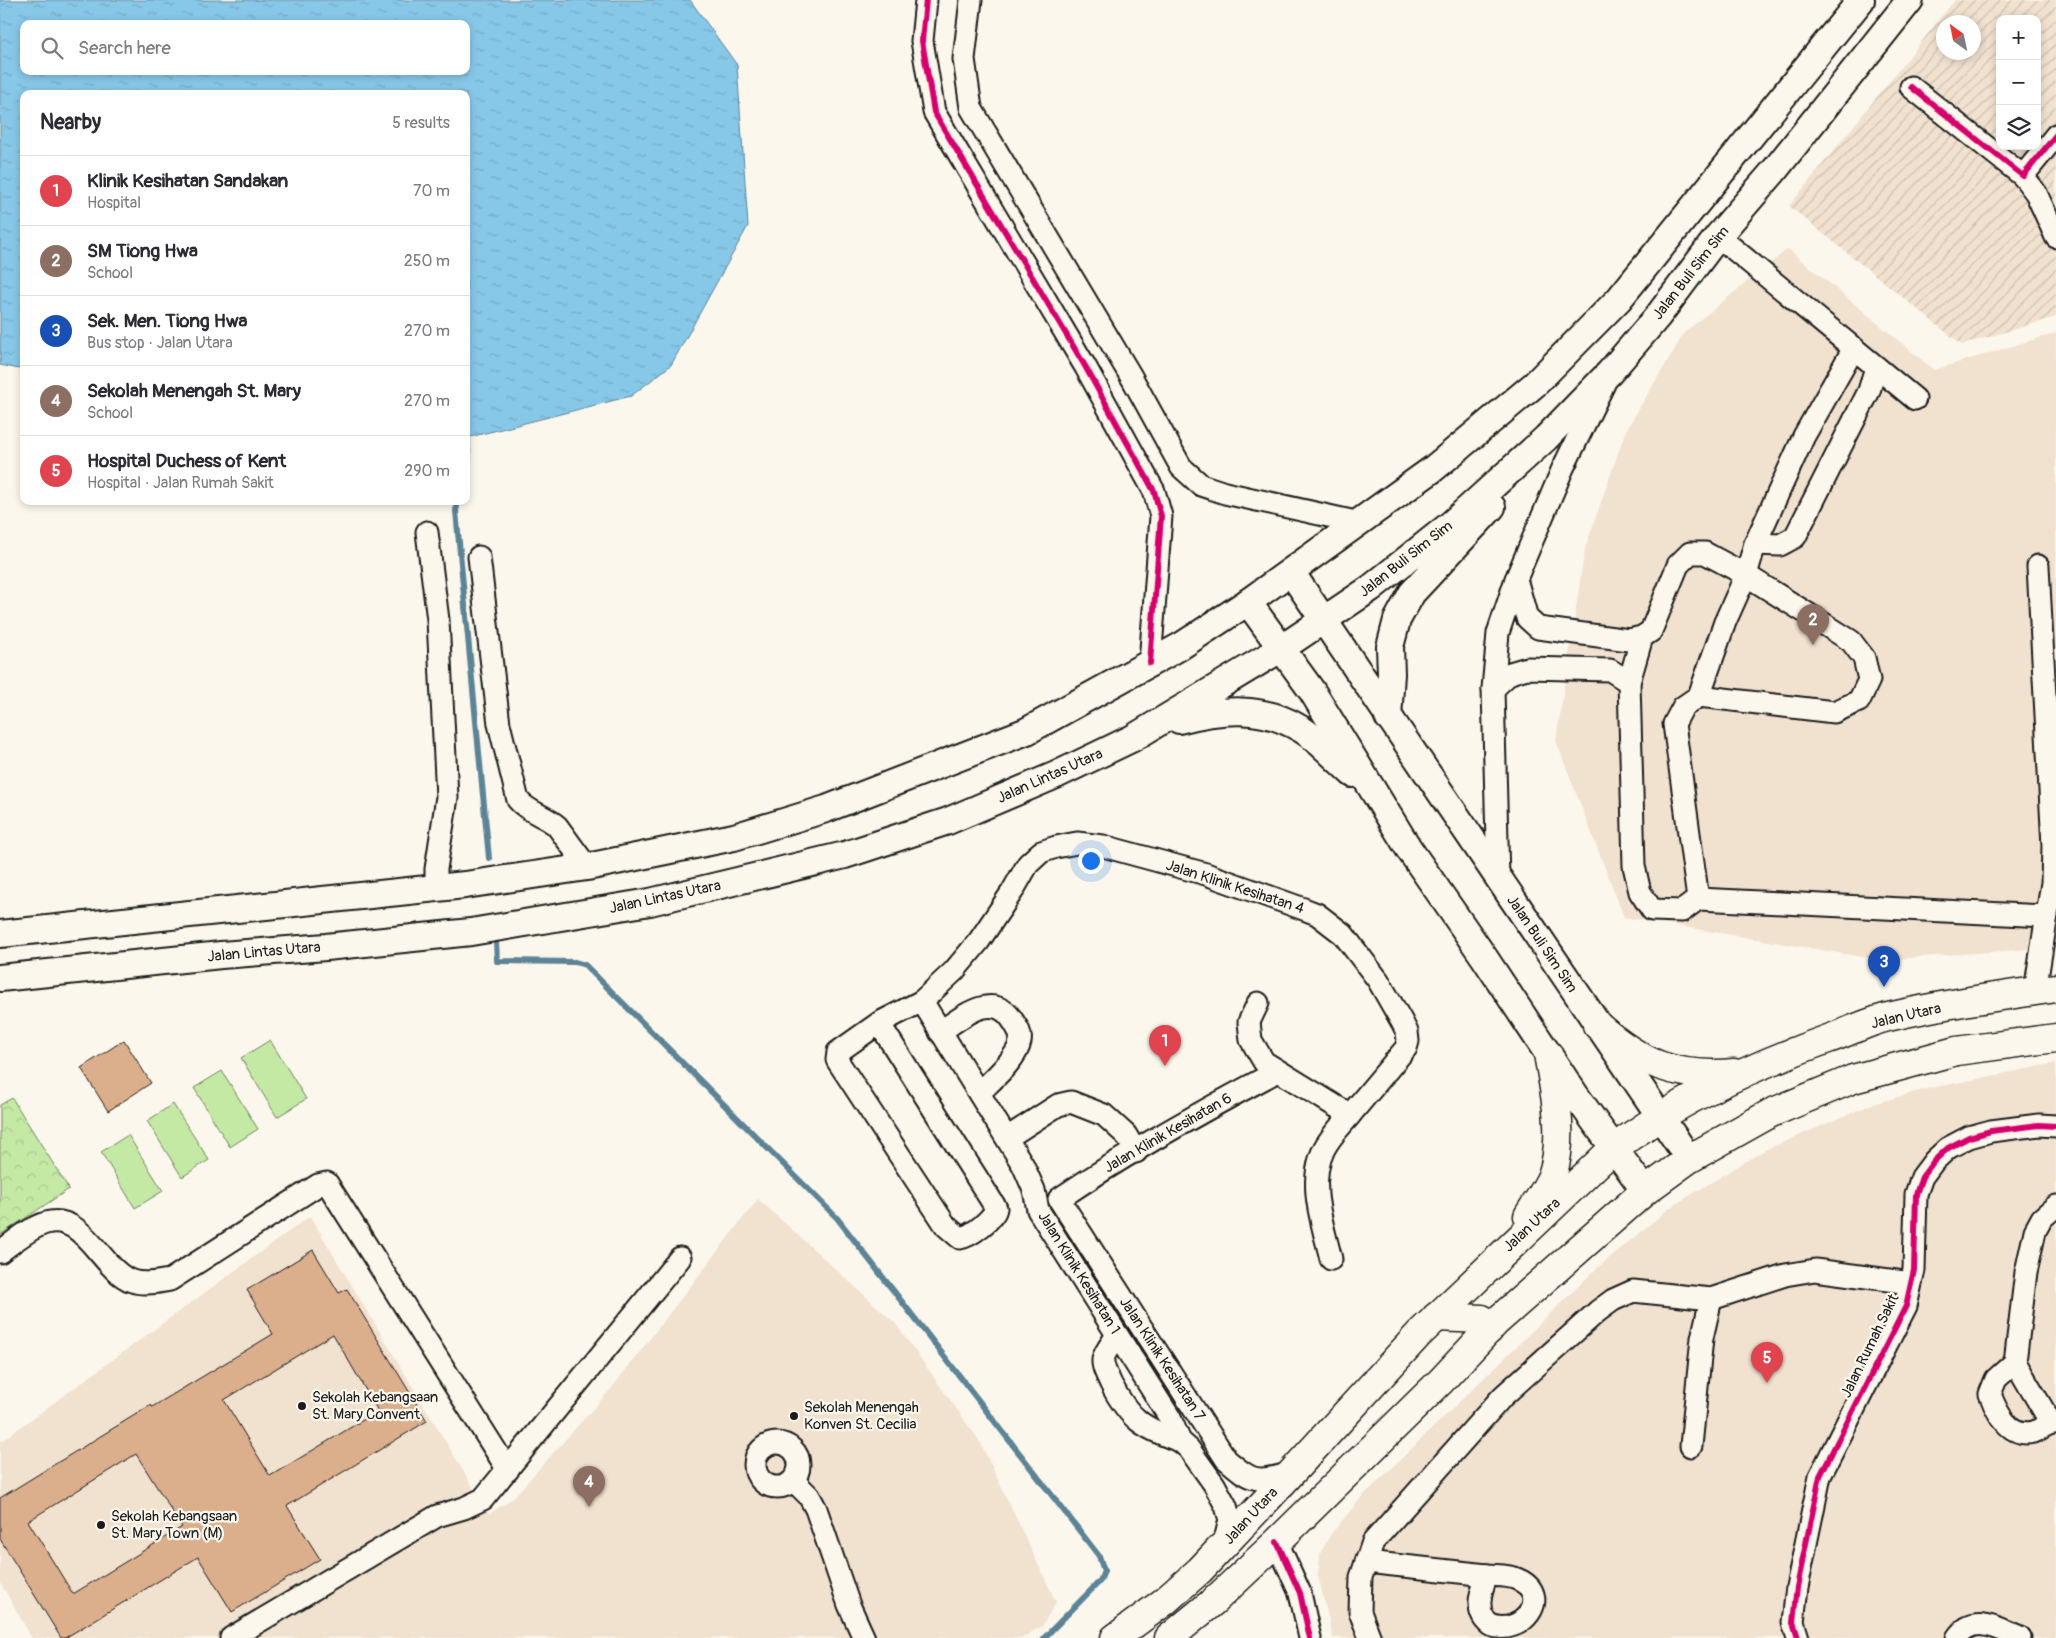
<!DOCTYPE html>
<meta charset="utf-8">
<style>
:root{--surface:#fff;--page:#f7f7f7;--text:#2b2b33;--muted:#7c7c81;--line:#e1e1e2;--accent:#2563eb}
body{margin:0;font-family:Pangolin,sans-serif;background:var(--page);color:var(--text)}
.controls{position:absolute;right:15px;top:15px;display:grid;overflow:hidden;border-radius:10px;box-shadow:0 2px 8px #0003}
.controls button{width:45px;height:45px;display:grid;place-items:center;padding:0;border:0;border-bottom:1px solid var(--line);background:var(--surface);color:var(--text);font:25px sans-serif}
.compass{position:absolute;left:1936px;top:15px;width:45px;height:45px;border-radius:50%;background:var(--surface);box-shadow:0 2px 8px #0003;rotate:327deg}
.you{position:absolute;left:1090px;top:860px;width:18px;height:18px;margin:-12px;border:4px solid #fff;border-radius:50%;background:#1a73e8;box-shadow:0 0 0 8px #1a73e833}
.badge{display:grid;place-items:center;width:32px;height:32px;border-radius:50%;background:var(--accent);color:#fff;font-size:16px;font-weight:700}
.pin{position:absolute;translate:-50% -41px;filter:drop-shadow(0 1px 2px #0008)}
.pin::after{content:'';position:absolute;top:26px;width:18px;height:15px;background:inherit;clip-path:polygon(0 0,100% 0,50% 100%)}
.list{margin:0;padding:0;list-style:none}
h2{display:flex;justify-content:space-between;align-items:center;height:65px;margin:0;padding:0 20px;font-size:21px}
h2 small{font-size:16px;font-weight:400;color:var(--muted)}
.list li{display:grid;grid-template-columns:32px 1fr auto;gap:15px;align-items:center;box-sizing:border-box;height:70px;padding:0 20px;border-top:1px solid var(--line)}
.list b{display:block;font-size:19px;white-space:nowrap}
.list p{margin:0;font-size:16px;white-space:nowrap;color:var(--muted)}
.list em{font-size:16px;font-style:normal;color:var(--muted)}
.icon{flex:none;width:28px;height:28px;fill:none;stroke:currentColor;stroke-width:2;stroke-linecap:round;stroke-linejoin:round}
.map{position:relative;flex:none;width:2056px;height:1638px;overflow:hidden}
.search{position:absolute;background:var(--surface);box-shadow:0 2px 8px #0003;left:20px;top:20px;width:450px;height:55px;display:flex;align-items:center;gap:12px;box-sizing:border-box;padding:0 18px;border-radius:10px;color:var(--muted);font-size:19px}
.panel{position:absolute;background:var(--surface);box-shadow:0 2px 8px #0003;left:20px;top:90px;width:450px;height:415px;border-radius:10px}
.map>svg:first-child{display:block}
</style>
<div class="map">
<svg width="2056" height="1638" viewBox="0 0 2056 1638">
<defs>
<pattern id="industrial-furrows" width="10" height="10" patternUnits="userSpaceOnUse" patternTransform="scale(1.25)"><rect width="10" height="10" fill="#f1e1cf"/><path d="M-1 1l2-2M0 10L10 0M9 11l2-2" fill="none" stroke="#cec0b1"/></pattern>
<pattern id="forest-crowns" width="20" height="18" patternUnits="userSpaceOnUse" patternTransform="scale(1.25)"><rect width="20" height="18" fill="#c4e9a4"/><path d="M2 6a3 3 0 1 1 6 0M12 15a3 3 0 1 1 6 0" fill="none" stroke="#a8c78d"/></pattern>
<pattern id="water-ripples" width="26" height="14" patternUnits="userSpaceOnUse" patternTransform="scale(1.25)"><rect width="26" height="14" fill="#87c7e8"/><path d="M2 4q2-2 4 0t4 0M15 11q2-2 4 0t4 0" fill="none" stroke="#74aac6"/></pattern>
</defs>
<rect width="100%" height="100%" fill="#fbf7ec"/>
<filter id="ink" filterUnits="userSpaceOnUse"><feTurbulence type="fractalNoise" baseFrequency=".02" numOctaves="2"/><feDisplacementMap in="SourceGraphic" scale="10" xChannelSelector="R" yChannelSelector="G"/><feConvolveMatrix kernelMatrix="1 2 1 2 8 2 1 2 1" color-interpolation-filters="sRGB"/></filter>
<g filter="url(#ink)">
<g fill="#f1e1cf">
<polygon points="1788,249 1934,370 2056,333 2056,947 1881,960 1624,917 1556,741 1585,549 1626,430 1685,332"/>
<polygon points="2056,1063 2056,1638 1333,1638 1318,1575 1320,1554 1331,1534 1362,1497 1596,1269 1671,1207 1763,1151 1870,1105 1922,1090"/>
<polygon points="758,1199 895,1323 980,1442 1056,1602 1042,1626 1022,1638 32,1638 0,1582 0,1442 310,1216 489,1514 512,1499 611,1389"/>
</g>
<path fill="url(#industrial-furrows)" fill-rule="evenodd" d="M 1955,0 L 2056,0 L 2056,317 L 1962,345 L 1789,206 ZM 2000,19 L 2037,19 L 2037,146 L 2000,146 ZM 1944,22 L 1974,22 L 1974,52 L 1944,52 Z"/>
<g fill="#c4e9a4" stroke="#708260">
<polygon points="270,1040 306,1099 277,1117 241,1058"/>
<polygon points="222,1071 258,1129 230,1147 194,1088"/>
<polygon points="173,1104 209,1160 182,1177 147,1121"/>
<polygon points="128,1135 163,1191 135,1208 101,1152"/>
</g>
<polygon fill="url(#forest-crowns)" stroke="#708260" points="12,1098 69,1189 0,1235 0,1105"/>
<path fill="url(#water-ripples)" stroke="#5c8396" fill-rule="evenodd" d="M 0,0 L 690,0 L 737,65 L 748,226 L 671,365 L 631,396 L 470,437 L 471,460 L 466,470 L 466,94 L 24,94 L 24,370 L 0,365 ZM 24,24 L 466,24 L 466,71 L 24,71 Z"/>
<g fill="none" stroke-linecap="round" stroke-linejoin="round">
<g stroke="#5c8396" stroke-width="6">
<polyline points="458,501 456,511 489,858"/>
<polyline points="496,942 497,961 575,962 585,965 837,1218 1099,1556 1104,1571 1100,1581 1044,1638"/>
</g>
</g>
<g fill="#dbae8c" stroke="#1c1c1c" fill-rule="evenodd">
<polygon points="124,1040 151,1083 108,1111 81,1068"/>
<path d="M 313,1250 L 339,1293 L 347,1289 L 427,1421 L 287,1506 L 320,1559 L 232,1612 L 198,1557 L 65,1638 L 61,1638 L 0,1539 L 0,1498 L 151,1405 L 152,1407 L 273,1334 L 247,1290 ZM 333,1334 L 378,1411 L 270,1476 L 224,1400 ZM 136,1454 L 182,1527 L 73,1594 L 28,1521 Z"/>
</g>
<g fill="none" stroke-linecap="round" stroke-linejoin="round">
<g stroke="#1c1c1c" stroke-width="25">
<g id="minor">
<polyline points="926,0 922,41 934,112 1085,366 1154,491 1161,516 1150,663"/>
<polyline points="971,0 964,59 971,108 1132,378 1181,467 1201,485 1225,493 1360,523"/>
<polyline points="1911,87 2023,176 2056,135"/>
<polyline points="2023,176 2036,193 2056,237"/>
<polyline points="1718,236 1915,399"/>
<polyline points="427,532 438,620 447,797 436,869 436,888"/>
<polyline points="1755,544 1780,545 1795,537 1869,391 1876,367"/>
<path d="M 479,557 L 499,724 L 518,800 C 529,813 545,815 557,826 L 587,867"/>
<polyline points="1516,579 1527,618 1538,628 1629,640 1642,637 1651,631 1678,565 1690,553 1705,553 1746,575 1851,641 1864,658 1869,680 1859,701 1834,712 1699,696 1683,707 1674,724 1698,899 1682,911 1652,910 1640,892 1634,866 1629,682 1642,637"/>
<polyline points="1493,689 1510,673 1527,668 1610,670 1629,682"/>
<polyline points="1699,696 1725,622 1746,575 1755,544 1804,436 1854,348"/>
<polyline points="1498,879 1493,689 1498,633 1516,579 1563,468 1604,384"/>
<polyline points="1698,899 2047,916"/>
<polyline points="2035,991 2052,883 2053,846 2038,566"/>
<polyline points="922,1001 1023,1165 1034,1190 1038,1210 1170,1418 1180,1441 1189,1449 1214,1484 1226,1506 1230,1520 1224,1544"/>
<path d="M 879,1023 L 996,1208 C 995,1218 970,1237 960,1238 L 946,1226 L 837,1060 L 838,1052 L 879,1023 L 922,1001 L 954,971 L 979,941 L 1012,892 L 1028,864 L 1041,852 L 1056,847 L 1077,843 L 1103,846 L 1206,874 L 1301,908 L 1317,914 L 1343,934 L 1378,980 L 1402,1022 L 1407,1032 L 1408,1041 L 1406,1048 L 1350,1115 L 1264,1062 L 1251,1040 L 1249,1022 L 1258,1003"/>
<path d="M 940,1032 C 961,1018 993,989 1013,1021 C 1017,1027 1022,1034 1020,1042 C 1017,1059 991,1081 979,1093"/>
<path d="M 1278,1071 C 1204,1110 1128,1152 1059,1199 L 1226,1459 C 1252,1482 1257,1483 1291,1473"/>
<polyline points="1007,1138 1058,1105 1071,1102 1104,1115 1126,1135 1136,1152"/>
<path d="M 0,1252 C 12,1243 31,1227 46,1223 C 84,1212 101,1270 132,1281 C 143,1285 159,1282 170,1280 L 318,1185 L 327,1183 L 508,1470"/>
<path d="M 1331,1259 C 1323,1225 1307,1183 1324,1149 C 1330,1137 1341,1126 1350,1115"/>
<path d="M 1117,1335 C 1113,1342 1105,1351 1103,1359 C 1102,1367 1108,1377 1111,1384 C 1130,1420 1143,1428 1180,1441"/>
<path d="M 2015,1362 L 1996,1379 L 1990,1394 C 1997,1413 2009,1438 2034,1432 C 2042,1429 2047,1422 2056,1423"/>
<polyline points="2051,1423 2015,1362 2026,1272 2035,1231 2042,1218 2056,1206"/>
<circle cx="777" cy="1465" r="22"/>
<polyline points="1691,1446 1702,1338 1711,1299"/>
<polyline points="793,1480 809,1496 816,1509 849,1605 864,1638"/>
<polyline points="1277,1542 1300,1593 1310,1638"/>
<polyline points="1366,1562 1487,1575"/>
<path d="M 1487,1575 C 1497,1576 1508,1575 1517,1579 C 1555,1595 1521,1638 1490,1625 C 1484,1620 1480,1613 1480,1605 C 1479,1596 1484,1584 1487,1575 Z"/>
<polyline points="231,1638 437,1516 464,1508 483,1499 680,1258"/>
<polyline points="1370,1638 1360,1612 1361,1577 1373,1542 1503,1396 1598,1311 1613,1300 1633,1291 1711,1299 1785,1275 1815,1270 1911,1283"/>
<polyline points="1798,1638 1793,1622 1797,1587 1820,1476 1906,1306 1914,1270 1916,1194 1922,1177 1934,1161 1948,1148 1969,1137 1991,1131 2039,1125 2056,1126"/>
<path d="M 1957,1638 C 1974,1613 1998,1629 2020,1638"/>
</g>
</g>
<g stroke="#1c1c1c" stroke-width="30">
<g id="major">
<polyline points="1291,572 1689,1159"/>
<polyline points="1248,602 1312,691 1409,849 1484,957 1576,1096 1645,1191"/>
<polyline points="1388,717 1391,674 1390,647 1397,620 1412,593 1492,507"/>
<path d="M 1179,720 C 1221,709 1262,705 1301,729 C 1317,738 1339,762 1353,774"/>
<polyline points="0,934 465,885 587,867 734,837 826,809 1027,731 1181,646 1248,602 1433,469 1535,384 1619,299 1861,0"/>
<polyline points="0,978 221,955 326,947 471,932 650,902 845,855 948,821 1056,775 1133,738 1282,648 1371,588 1450,525 1546,438 1610,372 1658,316 1718,236 1774,171 1910,0"/>
</g>
</g>
<g stroke="#1c1c1c" stroke-width="31">
<g id="highway">
<path d="M 1597,1025 C 1642,1064 1674,1078 1734,1073"/>
<path d="M 1528,1216 C 1536,1203 1546,1190 1552,1176 C 1565,1138 1555,1093 1548,1054"/>
<polyline points="1436,1317 1482,1319 1487,1324 1489,1330"/>
<path d="M 1115,1638 L 1165,1601 L 1200,1570 L 1271,1495 L 1419,1334 L 1613,1149 C 1678,1100 1752,1066 1828,1039 C 1848,1032 1868,1022 1888,1017 C 1943,1004 2000,996 2056,988"/>
<polyline points="1169,1638 1214,1601 1277,1542 1441,1381 1496,1322 1645,1191 1689,1159 1771,1113 1853,1079 1956,1051 2056,1038"/>
</g>
</g>
<use href="#minor" stroke="#fbf7ec" stroke-width="21"/>
<use href="#major" stroke="#fbf7ec" stroke-width="26"/>
<use href="#highway" stroke="#fbf7ec" stroke-width="28"/>
<g stroke="#fbf7ec" stroke-width="9">
<g id="cycleway">
<polyline points="926,0 922,41 934,112 1085,366 1154,491 1161,516 1150,663"/>
<polyline points="1911,87 2023,176 2056,135"/>
<polyline points="1277,1542 1300,1593 1310,1638"/>
<polyline points="1798,1638 1793,1622 1797,1587 1820,1476 1906,1306 1914,1270 1916,1194 1922,1177 1934,1161 1948,1148 1969,1137 1991,1131 2039,1125 2056,1126"/>
</g>
</g>
<use href="#cycleway" stroke="#d6006c" stroke-width="6"/>
</g>
</g>
<g fill="#1c1c1c" stroke="#fbf7ec" stroke-width="2">
<circle cx="302" cy="1406" r="5"/>
<circle cx="794" cy="1416" r="5"/>
<circle cx="101" cy="1525" r="5"/>
</g>
<g text-anchor="middle" dominant-baseline="central" stroke-width="4.5" stroke-linejoin="round" paint-order="stroke">
<g font-size="15" fill="#1c1c1c" stroke="#fbf7ec">
<text transform="translate(1691 273) rotate(-52)">Jalan Buli Sim Sim</text>
<text transform="translate(1406 559) rotate(-38)">Jalan Buli Sim Sim</text>
<text transform="translate(1050 776) rotate(-24)">Jalan Lintas Utara</text>
<text transform="translate(1235 887) rotate(18)">Jalan Klinik Kesihatan 4</text>
<text transform="translate(665 897) rotate(-12)">Jalan Lintas Utara</text>
<text transform="translate(1542 944) rotate(56)">Jalan Buli Sim Sim</text>
<text transform="translate(264 952) rotate(-5)">Jalan Lintas Utara</text>
<text transform="translate(1906 1016) rotate(-13)">Jalan Utara</text>
<text transform="translate(1168 1133) rotate(-30)">Jalan Klinik Kesihatan 6</text>
<text transform="translate(1532 1225) rotate(-43)">Jalan Utara</text>
<text transform="translate(1079 1273) rotate(58)">Jalan Klinik Kesihatan 1</text>
<text transform="translate(1870 1346) rotate(-64)">Jalan Rumah Sakit</text>
<text transform="translate(1162 1359) rotate(57)">Jalan Klinik Kesihatan 7</text>
<text transform="translate(1251 1516) rotate(-47)">Jalan Utara</text>
</g>
<g font-size="15" fill="#1c1c1c" stroke="#fbf7ec" text-anchor="start">
<text x="312" y="1397">Sekolah Kebangsaan<tspan x="312" dy="17">St. Mary Convent</tspan></text>
<text x="804" y="1407">Sekolah Menengah<tspan x="804" dy="17">Konven St. Cecilia</tspan></text>
<text x="111" y="1516">Sekolah Kebangsaan<tspan x="111" dy="17">St. Mary Town (M)</tspan></text>
</g>
</g>
</svg>
<div class="controls">
<button>+</button>
<button>−</button>
<button><svg class="icon" aria-label="layers" viewBox="0 0 24 24"><path d="M12 4l9 5-9 5-9-5zM3 14l9 5 9-5"/></svg></button>
</div>
<svg class="compass" viewBox="-18 -18 36 36"><path d="M0-13l5 13h-10z" fill="#e53935"/><path d="M0 13l5-13h-10z" fill="#7c7c81"/></svg>
<div class="you"></div>
<div class="pin badge" style="left:1165px;top:1066px;background:#e0444e">1</div>
<div class="pin badge" style="left:1813px;top:645px;background:#8d6e63">2</div>
<div class="pin badge" style="left:1884px;top:987px;background:#1a4fb4">3</div>
<div class="pin badge" style="left:589px;top:1507px;background:#8d6e63">4</div>
<div class="pin badge" style="left:1767px;top:1383px;background:#e0444e">5</div>
<div class="search"><svg class="icon" aria-label="search" viewBox="0 0 24 24"><circle cx="10" cy="10" r="6"/><path d="M15 15l6 6"/></svg>Search here</div>
<section class="panel">
<h2>Nearby<small>5 results</small></h2>
<ul class="list">
<li><span class="badge" style="background:#e0444e">1</span><div><b>Klinik Kesihatan Sandakan</b><p>Hospital</p></div><em>70 m</em></li>
<li><span class="badge" style="background:#8d6e63">2</span><div><b>SM Tiong Hwa</b><p>School</p></div><em>250 m</em></li>
<li><span class="badge" style="background:#1a4fb4">3</span><div><b>Sek. Men. Tiong Hwa</b><p>Bus stop · Jalan Utara</p></div><em>270 m</em></li>
<li><span class="badge" style="background:#8d6e63">4</span><div><b>Sekolah Menengah St. Mary</b><p>School</p></div><em>270 m</em></li>
<li><span class="badge" style="background:#e0444e">5</span><div><b>Hospital Duchess of Kent</b><p>Hospital · Jalan Rumah Sakit</p></div><em>290 m</em></li>
</ul>
</section>
</div>
